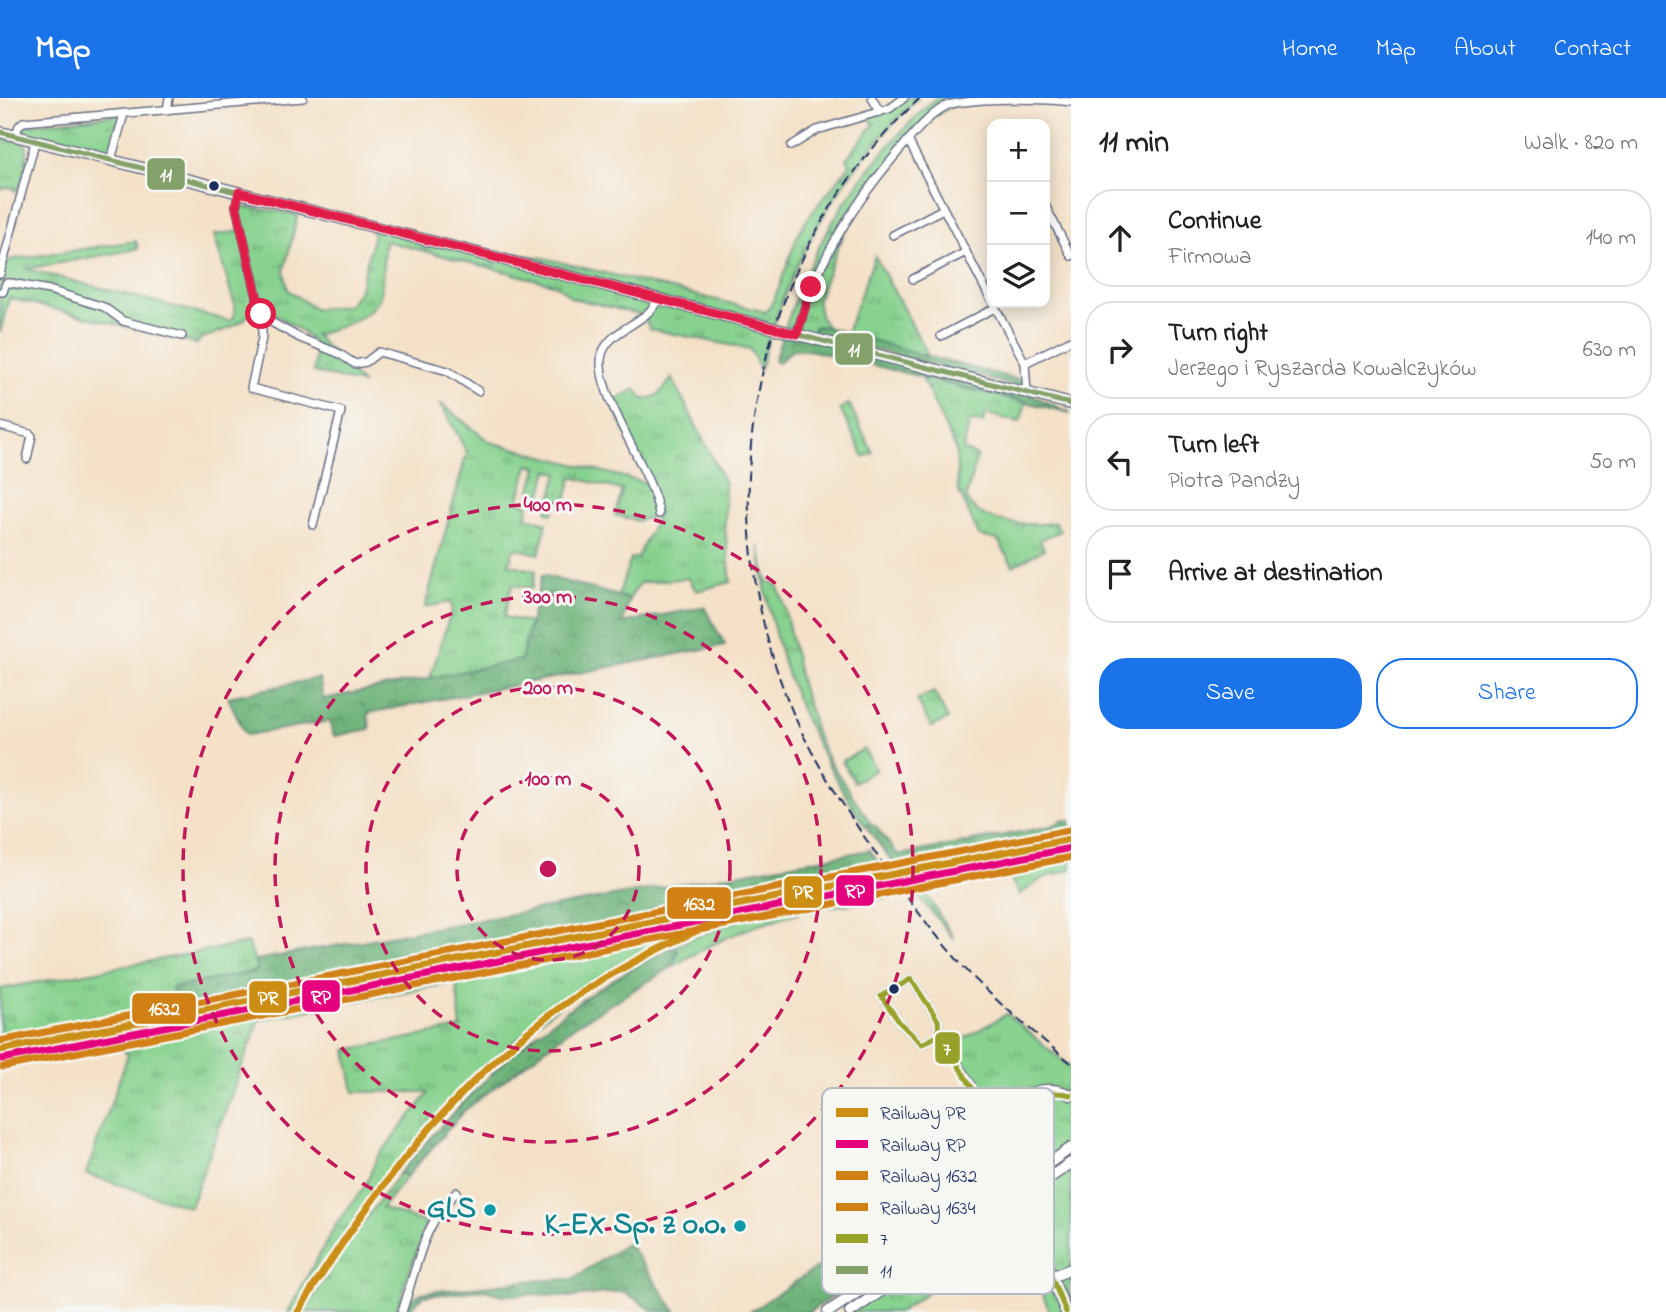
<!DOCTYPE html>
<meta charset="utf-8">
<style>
:root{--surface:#fff;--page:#f6f6f6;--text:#222;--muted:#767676;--line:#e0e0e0;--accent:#1a73e8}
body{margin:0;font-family:"Indie Flower",sans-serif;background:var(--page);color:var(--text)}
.controls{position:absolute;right:21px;top:21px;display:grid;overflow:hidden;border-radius:14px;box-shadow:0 4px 18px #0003}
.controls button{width:63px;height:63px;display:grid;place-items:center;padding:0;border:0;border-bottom:2px solid var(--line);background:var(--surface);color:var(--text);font:35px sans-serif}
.stop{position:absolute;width:21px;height:21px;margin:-16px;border:5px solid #e11d48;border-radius:50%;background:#fff}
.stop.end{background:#e11d48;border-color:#fff;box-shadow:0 2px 7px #0008}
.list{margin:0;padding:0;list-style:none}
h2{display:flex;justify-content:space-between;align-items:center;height:91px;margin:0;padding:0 28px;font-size:30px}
h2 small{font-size:23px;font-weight:400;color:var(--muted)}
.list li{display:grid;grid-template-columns:46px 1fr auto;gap:21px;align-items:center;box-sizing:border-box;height:98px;margin:0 14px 14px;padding:0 14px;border:2px solid var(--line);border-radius:28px}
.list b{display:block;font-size:26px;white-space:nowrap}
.list p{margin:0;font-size:23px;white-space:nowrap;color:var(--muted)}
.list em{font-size:23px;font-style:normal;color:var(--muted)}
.actions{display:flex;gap:14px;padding:21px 28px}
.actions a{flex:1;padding:16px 0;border:2px solid var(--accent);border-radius:28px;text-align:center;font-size:24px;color:var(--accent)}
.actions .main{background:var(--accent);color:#fff}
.icon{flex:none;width:38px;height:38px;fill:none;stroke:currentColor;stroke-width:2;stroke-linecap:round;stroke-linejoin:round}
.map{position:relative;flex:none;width:1071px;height:1214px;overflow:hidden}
header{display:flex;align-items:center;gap:42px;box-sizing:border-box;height:98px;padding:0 35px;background:var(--accent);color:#fff}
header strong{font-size:33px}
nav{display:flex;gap:38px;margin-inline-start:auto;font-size:24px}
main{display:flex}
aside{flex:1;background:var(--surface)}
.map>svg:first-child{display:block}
</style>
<header>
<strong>Map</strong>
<nav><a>Home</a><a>Map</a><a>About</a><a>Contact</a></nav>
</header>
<main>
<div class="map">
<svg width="1071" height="1214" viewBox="0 0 1071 1214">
<defs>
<pattern id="grass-tufts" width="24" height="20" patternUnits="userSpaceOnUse" patternTransform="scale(1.75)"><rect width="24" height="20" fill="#88d28f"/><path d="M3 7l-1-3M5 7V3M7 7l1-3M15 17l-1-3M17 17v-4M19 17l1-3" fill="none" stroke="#6eab78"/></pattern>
<pattern id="forest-crowns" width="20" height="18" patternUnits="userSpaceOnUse" patternTransform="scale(1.75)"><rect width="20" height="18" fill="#6eb47a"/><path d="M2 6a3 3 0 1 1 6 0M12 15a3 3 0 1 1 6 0" fill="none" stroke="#5a9367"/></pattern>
</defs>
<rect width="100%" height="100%" fill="#f6f6f2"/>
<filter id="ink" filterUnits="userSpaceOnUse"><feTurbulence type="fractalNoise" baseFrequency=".0143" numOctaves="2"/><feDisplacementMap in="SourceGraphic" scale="14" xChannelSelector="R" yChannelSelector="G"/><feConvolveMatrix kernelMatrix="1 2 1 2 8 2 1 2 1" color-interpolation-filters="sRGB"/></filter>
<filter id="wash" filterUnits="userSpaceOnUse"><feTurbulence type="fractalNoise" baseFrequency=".00686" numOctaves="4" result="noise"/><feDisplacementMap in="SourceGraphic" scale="28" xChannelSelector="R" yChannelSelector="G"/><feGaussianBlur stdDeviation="1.57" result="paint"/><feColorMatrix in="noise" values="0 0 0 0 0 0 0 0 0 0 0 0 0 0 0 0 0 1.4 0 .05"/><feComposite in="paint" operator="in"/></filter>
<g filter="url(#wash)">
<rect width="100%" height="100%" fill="#f4e1c7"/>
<g fill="url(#grass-tufts)" stroke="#528076" stroke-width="2">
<path d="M 904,0 L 918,0 C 836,79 790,162 760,271 L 750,251 L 650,231 L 643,217 L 572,200 L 557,187 L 385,143 C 382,160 384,180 380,198 C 374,219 334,231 315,237 L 362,286 L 314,274 C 314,266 317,253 313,245 C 306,234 267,209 255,211 C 241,228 220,234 200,241 L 197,246 L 9,200 L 0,235 L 0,176 L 3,163 L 136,143 L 138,151 L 26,171 L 230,223 L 234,219 L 235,209 L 214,137 L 241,133 L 236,108 L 298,116 L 284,173 L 288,192 L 315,211 L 349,207 L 360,191 L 374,135 L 370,133 L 373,128 L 484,152 L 543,160 L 766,214 C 778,202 790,153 800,133 C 813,109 834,89 850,67 L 847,60 L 874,26 L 867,18 Z"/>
<path d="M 935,0 L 970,2 L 962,3 L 927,22 L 852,115 L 817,201 L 820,218 L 827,229 L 817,228 L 813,240 L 784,233 C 815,137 862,69 935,0 Z"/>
<polygon points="124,16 109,56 20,36 19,28"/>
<path d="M 0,38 L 25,45 C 31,58 24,80 17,92 L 14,93 L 14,89 L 0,91 Z"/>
<polygon points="875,158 929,259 846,235"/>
<path d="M 672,280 L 725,385 L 725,430 L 731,484 L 696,493 L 689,480 L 640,485 L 629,501 L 618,498 L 631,460 L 637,460 L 658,417 L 637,423 L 615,417 L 622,392 L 572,379 L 565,405 L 556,403 L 552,416 L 547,414 L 558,375 L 548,372 L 541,399 L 530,396 L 537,369 L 528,367 L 518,404 L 529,407 L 526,419 L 547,425 L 539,456 L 514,450 L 509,466 L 536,473 L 532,490 L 512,487 L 504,519 L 530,525 L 521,562 L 430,580 L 452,511 L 451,504 L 425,509 L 467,354 L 440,305 L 490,344 L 650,386 L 611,304 L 636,291 L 643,301 C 658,301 664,291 672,280 Z"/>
<path d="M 922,280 L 1026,305 L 1020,324 L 986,316 L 983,325 L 975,323 L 969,325 L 963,352 L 977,358 L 966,400 C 976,425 1032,430 1055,424 L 1060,433 L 1040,442 L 1044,451 L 1013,468 L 998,442 L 979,438 L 958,391 L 956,352 Z"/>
<polygon points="849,306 873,355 864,359 840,311"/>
<path d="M 759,448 L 767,483 L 777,487 L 783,502 L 801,586 L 812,618 L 814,632 L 829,663 L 871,726 L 865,727 C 805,638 771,555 759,448 Z"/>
<polygon points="934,594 948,621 931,629 917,602"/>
<polygon points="864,651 876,672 854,684 842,663"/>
<polygon points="1071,750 1071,771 1043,780 1020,796 1003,770 939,782 926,786 925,794 954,841 905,782"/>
<path d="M 893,785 L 900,794 C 876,805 851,805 826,809 C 772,818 716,841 670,870 L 678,856 L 675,850 L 671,850 C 742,816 816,799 893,785 Z"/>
<path d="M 747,806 L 747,810 C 595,861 482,958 385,1083 C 352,1125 321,1167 295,1214 L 288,1214 L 336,1126 L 365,1088 L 377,1060 L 428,996 L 426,994 L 354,994 L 346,952 L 461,930 L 456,884 L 259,922 L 190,1109 L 86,1076 L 128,957 L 115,943 L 0,965 L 0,954 Z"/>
<polygon points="248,845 258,873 172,890 180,914 0,949 0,891"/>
<polygon points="1007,916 1071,970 1071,1044 1036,1074 1005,1065 971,986 948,950"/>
<polygon points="1071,1065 1071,1183 1068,1192 1071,1200 1071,1214 1050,1214 1015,1132 973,1162 970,1161 962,1166 963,1169 899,1214 850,1214 1007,1108 1039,1147 1043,1084"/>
<polygon points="400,1075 407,1078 382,1110 426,1125 396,1214 305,1214 339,1156"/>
</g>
<g fill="url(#forest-crowns)" stroke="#44726c" stroke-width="2">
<polygon points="814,229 827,229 929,259 1028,284 1028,291 813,236"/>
<polygon points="784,233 1027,295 1071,315 814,253 793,251 778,265 774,263"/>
<polygon points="542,477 629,501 622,525 704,509 725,547 368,615 370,631 334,638 330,623 247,637 244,634 228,599 319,580 323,601 521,562"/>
<polygon points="1064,722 1070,723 1070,738 898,771 865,727 871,726 876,729 896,755 900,757 1052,728"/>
<polygon points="870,752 884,774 180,914 172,890 257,873 256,862"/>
<path d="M 671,850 L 678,852 L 670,870 L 576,927 L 465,1012 L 407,1078 L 400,1075 C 480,980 558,905 671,850 Z"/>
<path d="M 908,1109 L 913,1112 L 909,1125 L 912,1129 C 920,1130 927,1123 935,1125 L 934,1131 L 809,1214 L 750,1214 Z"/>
<polygon points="628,1145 676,1214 653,1213 623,1193 572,1199 535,1196 504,1197 484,1192 423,1198 406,1214 402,1214 405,1206 421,1195 526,1183 572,1181"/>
</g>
</g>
<g filter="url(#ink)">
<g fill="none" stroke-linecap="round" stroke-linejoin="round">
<g stroke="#676d83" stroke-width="10">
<g id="street">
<polyline points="872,0 880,14"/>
<polyline points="167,12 169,0"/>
<polyline points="15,38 19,28 23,24 303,0"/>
<polyline points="908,42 992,204"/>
<polyline points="791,48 817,32 889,11 904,0"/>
<polyline points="111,62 124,16"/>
<polyline points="239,94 236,108 262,219 262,240 251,290 341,313 313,427"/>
<polyline points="1045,107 1071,158"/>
<polyline points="893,137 943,111"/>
<polyline points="0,176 35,44"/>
<polyline points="913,181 966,154"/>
<polyline points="0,194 3,194 6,185 11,185 49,192 104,209 123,223 182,238"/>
<path d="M 658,201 C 649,225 610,230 602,256 C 592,293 653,372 659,416"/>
<polyline points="993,205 1025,265 1027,295"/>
<polyline points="262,219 300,240 338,255 355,266 366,264 379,254 448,273 478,293"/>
<path d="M 797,236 C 815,164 856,102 905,46 C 917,32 931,15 948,7 C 974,0 1042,0 1071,4"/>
<polyline points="941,238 995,210"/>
<polyline points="1025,265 1071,242"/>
<polyline points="0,328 30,336 32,338 27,361"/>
<polyline points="939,937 922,946 900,925 881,898 911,881 938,922 939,937 971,986 1000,1055"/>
<path d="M 402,1214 C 416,1173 423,1123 457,1094"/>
</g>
</g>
<g stroke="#676d83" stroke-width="13">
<g id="secondary">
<polyline points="0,34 761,227"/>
<polyline points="791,235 1071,306"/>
<polyline points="978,1002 996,1007 1019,1003"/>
<polyline points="1036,1074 1071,1050"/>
<polyline points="1043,1084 1071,1065"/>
<polyline points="1051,1179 1071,1171"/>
<polyline points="828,1214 987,1107"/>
<polyline points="850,1214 994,1117"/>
<path d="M 1066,1214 L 1005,1065 C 989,1021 1024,977 1071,997"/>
</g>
</g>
<use href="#street" stroke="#fff" stroke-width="7"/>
<use href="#secondary" stroke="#fff" stroke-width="10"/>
<path stroke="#1b2f5e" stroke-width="2" stroke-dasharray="10 5" stroke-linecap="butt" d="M 920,0 C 758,152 706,387 785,595 C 804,646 833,692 863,737 C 896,785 930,833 970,876 C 1001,908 1036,936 1071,965"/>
<g stroke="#676d83" stroke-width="13" stroke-linecap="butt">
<g id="secondary-bridge">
<polyline points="761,227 791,235"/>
<polyline points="987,1107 1036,1074"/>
<polyline points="994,1117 1043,1084"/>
</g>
</g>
<use href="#secondary-bridge" stroke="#fff" stroke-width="10"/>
<g stroke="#f6f6f2" stroke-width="10">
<g id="bus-1">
<polyline points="911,881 938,922 939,937 973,991 1066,1214"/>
<polyline points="911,881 881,898 900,925 922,946 939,937"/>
<path d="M 978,1002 C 1012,1014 1036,988 1071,997"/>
</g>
</g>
<g stroke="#f6f6f2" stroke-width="10">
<polyline id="bus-2" points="0,34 1071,306"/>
</g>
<use href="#bus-1" stroke="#98a12a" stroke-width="5"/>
<use href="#bus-2" stroke="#85a16a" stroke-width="5"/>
<g stroke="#f6f6f2" stroke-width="12">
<g id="rail-1">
<polyline points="0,952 1071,741"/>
<path d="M 298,1214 C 374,1090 469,964 595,886 C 636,861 678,841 722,821"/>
</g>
</g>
<g stroke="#f6f6f2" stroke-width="12">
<polyline id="rail-2" points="2,961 1071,750"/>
</g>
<g stroke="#f6f6f2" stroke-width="12">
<polyline id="rail-3" points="0,943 1069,732"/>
</g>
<g stroke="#f6f6f2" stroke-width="12">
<polyline id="rail-4" points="3,969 1071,759"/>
</g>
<use href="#rail-1" stroke="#cb8e13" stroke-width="7"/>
<use href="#rail-2" stroke="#e5007d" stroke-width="7"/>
<use href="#rail-3" stroke="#d18113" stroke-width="7"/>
<use href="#rail-4" stroke="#d18113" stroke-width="7"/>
</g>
</g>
<g fill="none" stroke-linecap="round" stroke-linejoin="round" filter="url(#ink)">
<polyline stroke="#e11d48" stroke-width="9" points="261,216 236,108 239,94 797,236 811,189"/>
</g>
<g fill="none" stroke="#c2185b" stroke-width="3.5" stroke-dasharray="12 9">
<circle cx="548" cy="771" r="91"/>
<circle cx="548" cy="771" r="182"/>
<circle cx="548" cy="771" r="273"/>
<circle cx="548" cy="771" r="365"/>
</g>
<g fill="#1b2f5e" stroke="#f6f6f2" stroke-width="2.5">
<circle cx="214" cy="88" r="6"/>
<circle cx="894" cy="891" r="6"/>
</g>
<g fill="#0f9aa8" stroke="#f6f6f2" stroke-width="2.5">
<circle cx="490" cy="1112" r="7"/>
<circle cx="740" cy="1128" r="7"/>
</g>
<g text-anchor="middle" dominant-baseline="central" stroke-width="6" stroke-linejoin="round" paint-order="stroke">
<g font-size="30" font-weight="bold" fill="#0d838f" stroke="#f6f6f2" text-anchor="end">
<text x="476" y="1112">GLS</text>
<text x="726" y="1128">K-EX Sp. z o.o.</text>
</g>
</g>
<rect x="822" y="990" width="232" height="206" rx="10" fill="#f6f6f2" stroke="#b4bac6" stroke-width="2"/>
<rect x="836" y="1010" width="32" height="9" fill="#cb8e13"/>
<rect x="836" y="1042" width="32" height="8" fill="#e5007d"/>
<rect x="836" y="1073" width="32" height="9" fill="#d18113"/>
<rect x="836" y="1105" width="32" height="8" fill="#d18113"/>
<rect x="836" y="1136" width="32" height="9" fill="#98a12a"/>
<rect x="836" y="1168" width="32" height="8" fill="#85a16a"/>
<g font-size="19" fill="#1b2f5e">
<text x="880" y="1021">Railway PR</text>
<text x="880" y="1053">Railway RP</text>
<text x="880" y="1084">Railway 1632</text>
<text x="880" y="1116">Railway 1634</text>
<text x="880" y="1147">7</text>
<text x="880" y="1179">11</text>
</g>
<circle cx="548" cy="771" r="10" fill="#c2185b" stroke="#f6f6f2" stroke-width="3.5"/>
<g font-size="21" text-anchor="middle" font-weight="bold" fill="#c2185b" stroke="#f6f6f2" stroke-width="6" stroke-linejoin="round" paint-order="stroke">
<text x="548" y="413">400 m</text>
<text x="548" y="505">300 m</text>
<text x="548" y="596">200 m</text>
<text x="548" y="687">100 m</text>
</g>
<g stroke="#f6f6f2" stroke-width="2.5">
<rect x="146" y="59" width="40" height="34" rx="7" fill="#85a16a"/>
<rect x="834" y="234" width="40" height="34" rx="7" fill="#85a16a"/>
<rect x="835" y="776" width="40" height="33" rx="7" fill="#e5007d"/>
<rect x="783" y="777" width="40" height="34" rx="7" fill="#cb8e13"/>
<rect x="666" y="788" width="66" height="34" rx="7" fill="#d18113"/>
<rect x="301" y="881" width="40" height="34" rx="7" fill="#e5007d"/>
<rect x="248" y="882" width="40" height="34" rx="7" fill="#cb8e13"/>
<rect x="131" y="894" width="66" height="33" rx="7" fill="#d18113"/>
<rect x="934" y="933" width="27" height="34" rx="7" fill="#98a12a"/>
</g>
<g font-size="19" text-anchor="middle" font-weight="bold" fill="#fff">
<text x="166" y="83">11</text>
<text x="854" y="258">11</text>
<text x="855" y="799">RP</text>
<text x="803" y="800">PR</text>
<text x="699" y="812">1632</text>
<text x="321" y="905">RP</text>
<text x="268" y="906">PR</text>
<text x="164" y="917">1632</text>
<text x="947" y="957">7</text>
</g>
</svg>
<div class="controls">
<button>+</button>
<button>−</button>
<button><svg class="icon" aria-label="layers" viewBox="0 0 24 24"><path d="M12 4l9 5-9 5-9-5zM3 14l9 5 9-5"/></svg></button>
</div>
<div class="stop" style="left:261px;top:216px"></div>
<div class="stop end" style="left:811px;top:189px"></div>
</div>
<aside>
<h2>11 min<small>Walk · 820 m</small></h2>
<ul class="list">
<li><svg class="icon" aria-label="ahead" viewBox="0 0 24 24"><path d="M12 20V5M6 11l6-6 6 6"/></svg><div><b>Continue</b><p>Firmowa</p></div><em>140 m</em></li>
<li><svg class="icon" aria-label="right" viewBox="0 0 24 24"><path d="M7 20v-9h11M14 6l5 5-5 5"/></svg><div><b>Turn right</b><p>Jerzego i Ryszarda Kowalczyków</p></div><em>630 m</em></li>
<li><svg class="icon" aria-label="left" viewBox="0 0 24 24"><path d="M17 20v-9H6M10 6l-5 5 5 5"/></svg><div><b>Turn left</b><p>Piotra Pandzy</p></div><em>50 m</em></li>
<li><svg class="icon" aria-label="arrive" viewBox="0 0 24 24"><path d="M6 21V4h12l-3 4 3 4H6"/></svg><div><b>Arrive at destination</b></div></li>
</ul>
<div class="actions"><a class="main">Save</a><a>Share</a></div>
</aside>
</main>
